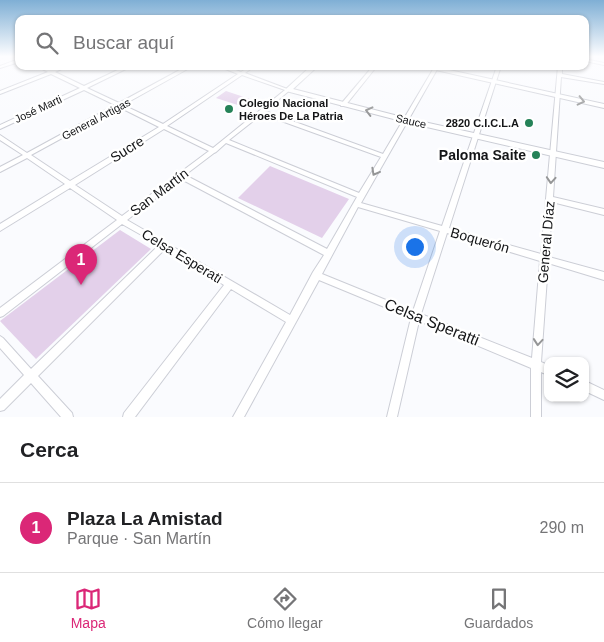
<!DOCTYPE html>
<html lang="es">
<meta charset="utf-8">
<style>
:root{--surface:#fff;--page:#f6f6f6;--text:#202124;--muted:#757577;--line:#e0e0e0;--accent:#db2777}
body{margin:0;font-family:Arial,sans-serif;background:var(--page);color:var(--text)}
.controls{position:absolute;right:15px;bottom:15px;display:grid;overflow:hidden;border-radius:10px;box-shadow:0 1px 4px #0004}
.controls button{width:45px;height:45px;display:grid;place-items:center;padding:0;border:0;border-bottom:1px solid var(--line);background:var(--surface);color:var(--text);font:25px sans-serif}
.you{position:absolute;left:414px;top:246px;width:18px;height:18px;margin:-12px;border:4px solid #fff;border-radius:50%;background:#1a73e8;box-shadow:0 0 0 8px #1a73e833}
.badge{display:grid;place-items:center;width:32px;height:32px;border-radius:50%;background:var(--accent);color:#fff;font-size:16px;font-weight:700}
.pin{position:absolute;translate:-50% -41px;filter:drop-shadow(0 1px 2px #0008)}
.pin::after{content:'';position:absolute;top:26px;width:18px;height:15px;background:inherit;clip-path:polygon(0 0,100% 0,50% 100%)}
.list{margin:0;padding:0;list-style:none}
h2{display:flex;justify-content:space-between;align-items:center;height:65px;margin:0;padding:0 20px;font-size:21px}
h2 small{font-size:16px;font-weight:400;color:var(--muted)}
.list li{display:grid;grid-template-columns:32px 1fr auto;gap:15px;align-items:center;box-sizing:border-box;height:90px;padding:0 20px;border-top:1px solid var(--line)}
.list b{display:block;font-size:19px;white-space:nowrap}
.list p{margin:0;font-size:16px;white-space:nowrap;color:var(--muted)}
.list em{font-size:16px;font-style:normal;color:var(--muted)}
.icon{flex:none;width:28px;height:28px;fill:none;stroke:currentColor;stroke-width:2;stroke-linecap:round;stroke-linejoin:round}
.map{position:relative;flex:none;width:604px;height:417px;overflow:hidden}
.search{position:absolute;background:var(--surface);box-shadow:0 1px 4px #0004;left:15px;right:15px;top:15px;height:55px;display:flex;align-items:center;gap:12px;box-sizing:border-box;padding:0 18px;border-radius:10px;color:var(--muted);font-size:19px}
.sheet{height:155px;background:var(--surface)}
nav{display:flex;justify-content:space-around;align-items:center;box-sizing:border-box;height:70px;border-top:1px solid var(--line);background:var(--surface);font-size:14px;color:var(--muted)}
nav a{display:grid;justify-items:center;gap:2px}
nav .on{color:var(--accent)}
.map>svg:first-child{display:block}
</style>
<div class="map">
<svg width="604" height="417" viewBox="0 0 604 417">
<rect width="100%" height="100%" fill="#fafbfe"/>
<g fill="#e3d0ea">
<polygon points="226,91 253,100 244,107 216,98"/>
<polygon points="270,166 349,199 322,238 238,198"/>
<polygon points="120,230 151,249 36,359 0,321"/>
</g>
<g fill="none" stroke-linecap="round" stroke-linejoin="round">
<g stroke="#ccced6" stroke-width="2">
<g id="street">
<polygon points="19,59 19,62 0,68 0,66"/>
<polygon points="585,59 604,63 604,65 585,61"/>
<path d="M 37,66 L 43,66 L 51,70 L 62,66 L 68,66 L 55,72 L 84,86 L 126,66 L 132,66 L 87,88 L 119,103 L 187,66 L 193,66 L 123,105 L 163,124 L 238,74 L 218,66 L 225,66 L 241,72 L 250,66 L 255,66 L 245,73 L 290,90 L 265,111 L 383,154 L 435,66 L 439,66 L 361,203 L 442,226 L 497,66 L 501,66 L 449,228 L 541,254 L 558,66 L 562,66 L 562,74 L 604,82 L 604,84 L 561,77 L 553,197 L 604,209 L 604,215 L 552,202 L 549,257 L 604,272 L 604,280 L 548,263 L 541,362 L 548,365 L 548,375 L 541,372 L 541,417 L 531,417 L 531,368 L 419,321 L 397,417 L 387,417 L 411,318 L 319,280 L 244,417 L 233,417 L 286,322 L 231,289 L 135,417 L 123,417 L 124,413 L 224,285 L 165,249 L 38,376 L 72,413 L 73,417 L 61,417 L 31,383 L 4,410 L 0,411 L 0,399 L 24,375 L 0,348 L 0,336 L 3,338 L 31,369 L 159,245 L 122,224 L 3,316 L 0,317 L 0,308 L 117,220 L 70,188 L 0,231 L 0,224 L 65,184 L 27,158 L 0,172 L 0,167 L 23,155 L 0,140 L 0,135 L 27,153 L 115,105 L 84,90 L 0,129 L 0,125 L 80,88 L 51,74 L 0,94 L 0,91 L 48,72 ZM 242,75 L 285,90 L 213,148 L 167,126 ZM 119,107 L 159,127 L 70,181 L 31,155 ZM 262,114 L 381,157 L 359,193 L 229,140 ZM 164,129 L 209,151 L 122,216 L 75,185 ZM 226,143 L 357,197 L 327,249 L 185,175 L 214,153 L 216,152 ZM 181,179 L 324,255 L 313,272 L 290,315 L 127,220 ZM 358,207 L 440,231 L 413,311 L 322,274 ZM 447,233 L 540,261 L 532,358 L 421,314 Z"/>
<polygon points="373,66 377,66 345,106 341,106 341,104"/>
<polygon points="585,381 604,390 604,400 585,391"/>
</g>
</g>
<g stroke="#ccced6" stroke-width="2">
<g id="secondary">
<polygon points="311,66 318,66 293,89 406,118 604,162 604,168 405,122 286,91 286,89"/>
<polygon points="418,66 431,66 604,104 604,108"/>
</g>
</g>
<use href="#street" fill="#fff" fill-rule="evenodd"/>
<use href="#secondary" fill="#fff" fill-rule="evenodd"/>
</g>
<defs><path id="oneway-chevron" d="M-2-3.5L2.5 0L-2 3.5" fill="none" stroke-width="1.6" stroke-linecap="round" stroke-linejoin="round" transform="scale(1.25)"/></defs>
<g stroke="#959697">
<use href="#oneway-chevron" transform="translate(581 101) rotate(13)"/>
<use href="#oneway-chevron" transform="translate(369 111) rotate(-166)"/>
<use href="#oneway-chevron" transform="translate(375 172) rotate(119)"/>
<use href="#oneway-chevron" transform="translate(551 180) rotate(94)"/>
<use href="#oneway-chevron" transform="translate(538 342) rotate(95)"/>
</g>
<linearGradient id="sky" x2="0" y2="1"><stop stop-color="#7fafd5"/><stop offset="0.49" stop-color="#fdfdff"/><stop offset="1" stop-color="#fdfdff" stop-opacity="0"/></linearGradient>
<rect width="604" height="115" fill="url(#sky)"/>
<g fill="#258258" stroke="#fff" stroke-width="2">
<circle cx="229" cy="109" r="5"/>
<circle cx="529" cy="123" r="5"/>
<circle cx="536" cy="155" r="5"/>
</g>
<g text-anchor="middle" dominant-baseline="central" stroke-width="5" stroke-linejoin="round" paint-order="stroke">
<g font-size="11" font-weight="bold" fill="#141517" stroke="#fff" text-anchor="start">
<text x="239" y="103">Colegio Nacional<tspan x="239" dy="13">Héroes De La Patria</tspan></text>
<text x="519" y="123" text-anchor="end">2820 C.I.C.L.A</text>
</g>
<g font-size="11" fill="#141517" stroke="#fff">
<text transform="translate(38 109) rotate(-25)">José Marti</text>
<text transform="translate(96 119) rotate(-28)">General Artigas</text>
<text transform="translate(411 121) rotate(13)">Sauce</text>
</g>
<g font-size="14" fill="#141517" stroke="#fff">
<text transform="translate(127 149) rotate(-32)">Sucre</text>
<text transform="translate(159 192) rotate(-37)">San Martín</text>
<text transform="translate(480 240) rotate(16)">Boquerón</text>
<text transform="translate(546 242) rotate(-85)">General Díaz</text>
<text transform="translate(182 256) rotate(31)">Celsa Esperati</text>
</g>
<g font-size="14" font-weight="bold" fill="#141517" stroke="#fff" text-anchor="end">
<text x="526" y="155">Paloma Saite</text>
</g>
<g font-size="16" fill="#141517" stroke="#fff">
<text transform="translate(432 322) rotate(22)">Celsa Speratti</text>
</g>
</g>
</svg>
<div class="controls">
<button><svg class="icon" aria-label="layers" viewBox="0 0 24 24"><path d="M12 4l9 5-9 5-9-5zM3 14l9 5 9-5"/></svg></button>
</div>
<div class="you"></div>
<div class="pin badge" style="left:81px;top:285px">1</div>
<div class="search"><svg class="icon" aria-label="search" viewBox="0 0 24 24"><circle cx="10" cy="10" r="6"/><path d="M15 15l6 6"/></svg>Buscar aquí</div>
</div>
<section class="sheet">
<h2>Cerca<small></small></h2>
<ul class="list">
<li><span class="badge">1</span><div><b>Plaza La Amistad</b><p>Parque · San Martín</p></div><em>290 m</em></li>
</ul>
</section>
<nav>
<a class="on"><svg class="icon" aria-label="map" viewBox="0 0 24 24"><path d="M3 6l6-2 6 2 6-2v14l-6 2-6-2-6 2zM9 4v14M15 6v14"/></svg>Mapa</a>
<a><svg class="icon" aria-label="directions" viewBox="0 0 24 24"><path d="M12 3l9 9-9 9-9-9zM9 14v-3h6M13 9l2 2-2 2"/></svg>Cómo llegar</a>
<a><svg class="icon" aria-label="saved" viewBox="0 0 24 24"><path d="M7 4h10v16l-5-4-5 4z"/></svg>Guardados</a>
</nav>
